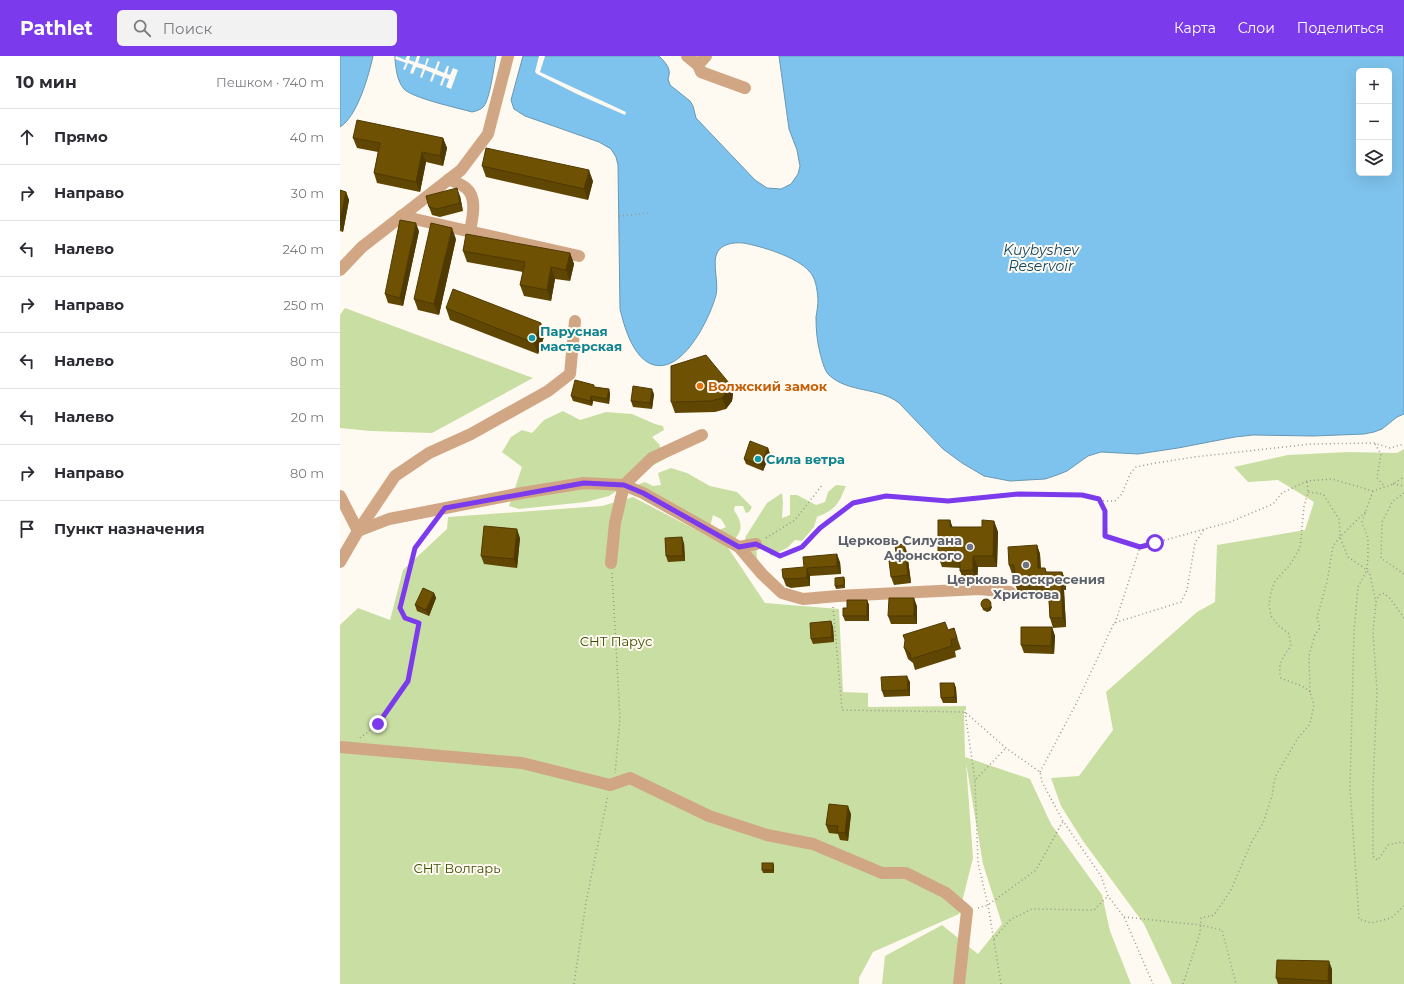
<!DOCTYPE html>
<html lang="ru">
<meta charset="utf-8">
<style>
:root{--surface:#fff;--page:#f2f2f3;--text:#2b2b33;--muted:#7c7c81;--line:#e1e1e2;--accent:#7c3aed}
body{margin:0;font-family:Montserrat,sans-serif;background:var(--page);color:var(--text)}
.controls{position:absolute;right:12px;top:12px;display:grid;overflow:hidden;border-radius:6px;box-shadow:0 4px 16px #0002}
.controls button{width:36px;height:36px;display:grid;place-items:center;padding:0;border:0;border-bottom:1px solid var(--line);background:var(--surface);color:var(--text);font:20px sans-serif}
.stop{position:absolute;width:12px;height:12px;margin:-9px;border:3px solid #7c3aed;border-radius:50%;background:#fff}
.stop.end{background:#7c3aed;border-color:#fff;box-shadow:0 1px 4px #0008}
.list{margin:0;padding:0;list-style:none}
h2{display:flex;justify-content:space-between;align-items:center;height:52px;margin:0;padding:0 16px;font-size:17px}
h2 small{font-size:13px;font-weight:400;color:var(--muted)}
.list li{display:grid;grid-template-columns:26px 1fr auto;gap:12px;align-items:center;box-sizing:border-box;height:56px;padding:0 16px;border-top:1px solid var(--line)}
.list b{display:block;font-size:15px;white-space:nowrap}
.list em{font-size:13px;font-style:normal;color:var(--muted)}
.icon{flex:none;width:22px;height:22px;fill:none;stroke:currentColor;stroke-width:2;stroke-linecap:round;stroke-linejoin:round}
.map{position:relative;flex:none;width:1064px;height:928px;overflow:hidden}
header{display:flex;align-items:center;gap:24px;box-sizing:border-box;height:56px;padding:0 20px;background:var(--accent);color:#fff}
header strong{font-size:19px}
nav{display:flex;gap:22px;margin-inline-start:auto;font-size:14px}
.search{width:280px;height:36px;background:var(--page);display:flex;align-items:center;gap:10px;box-sizing:border-box;padding:0 14px;border-radius:6px;color:var(--muted);font-size:15px}
main{display:flex}
aside{flex:1;background:var(--surface)}
.map>svg:first-child{display:block}
</style>
<header>
<strong>Pathlet</strong>
<div class="search"><svg class="icon" aria-label="search" viewBox="0 0 24 24"><circle cx="10" cy="10" r="6"/><path d="M15 15l6 6"/></svg>Поиск</div>
<nav><a>Карта</a><a>Слои</a><a>Поделиться</a></nav>
</header>
<main>
<aside>
<h2>10 мин<small>Пешком · 740 m</small></h2>
<ul class="list">
<li><svg class="icon" aria-label="ahead" viewBox="0 0 24 24"><path d="M12 20V5M6 11l6-6 6 6"/></svg><div><b>Прямо</b></div><em>40 m</em></li>
<li><svg class="icon" aria-label="right" viewBox="0 0 24 24"><path d="M7 20v-9h11M14 6l5 5-5 5"/></svg><div><b>Направо</b></div><em>30 m</em></li>
<li><svg class="icon" aria-label="left" viewBox="0 0 24 24"><path d="M17 20v-9H6M10 6l-5 5 5 5"/></svg><div><b>Налево</b></div><em>240 m</em></li>
<li><svg class="icon" aria-label="right" viewBox="0 0 24 24"><path d="M7 20v-9h11M14 6l5 5-5 5"/></svg><div><b>Направо</b></div><em>250 m</em></li>
<li><svg class="icon" aria-label="left" viewBox="0 0 24 24"><path d="M17 20v-9H6M10 6l-5 5 5 5"/></svg><div><b>Налево</b></div><em>80 m</em></li>
<li><svg class="icon" aria-label="left" viewBox="0 0 24 24"><path d="M17 20v-9H6M10 6l-5 5 5 5"/></svg><div><b>Налево</b></div><em>20 m</em></li>
<li><svg class="icon" aria-label="right" viewBox="0 0 24 24"><path d="M7 20v-9h11M14 6l5 5-5 5"/></svg><div><b>Направо</b></div><em>80 m</em></li>
<li><svg class="icon" aria-label="arrive" viewBox="0 0 24 24"><path d="M6 21V4h12l-3 4 3 4H6"/></svg><div><b>Пункт назначения</b></div></li>
</ul>
</aside>
<div class="map">
<svg width="1064" height="928" viewBox="0 0 1064 928">
<rect width="100%" height="100%" fill="#fffaf1"/>
<g fill="#c9dea2">
<polygon points="5,252 193,322 92,377 31,375 0,372 0,259"/>
<polygon points="223,355 240,364 266,356 292,358 315,368 323,370 324,374 312,381 319,388 325,403 301,416 292,425 269,440 246,446 179,453 169,450 182,411 162,396 171,381 182,374 192,377 204,364"/>
<polygon points="1064,393 1064,928 832,928 804,868 743,785 721,750 711,722 739,720 773,674 766,636 857,556 875,546 877,489 965,474 974,446 938,424 908,426 894,411 948,399 1008,396 1057,397"/>
<path d="M 331,412 L 347,417 L 370,430 L 397,436 L 412,451 L 409,456 L 406,457 L 403,450 L 395,450 L 394,454 C 402,467 404,473 393,485 L 379,474 L 386,471 L 381,463 L 373,459 L 370,471 L 298,439 L 299,428 L 305,426 L 313,430 L 321,429 L 318,417 Z"/>
<path d="M 496,429 L 506,430 C 498,449 496,453 477,461 L 474,471 L 462,485 L 455,484 L 447,492 L 431,500 L 427,491 L 416,485 L 417,504 L 400,497 L 406,480 L 427,447 L 442,437 L 443,447 L 442,462 L 450,459 L 450,439 L 457,439 L 476,449 L 485,446 L 488,436 Z"/>
<polygon points="293,441 387,490 425,547 499,553 503,636 528,637 528,651 626,650 626,654 624,655 625,701 690,723 711,768 762,839 770,875 791,928 542,928 545,900 602,869 638,898 662,868 643,808 626,707 633,802 619,858 533,896 519,922 519,928 0,928 0,569 18,552 50,564 63,514 107,473 108,461 262,450"/>
</g>
<g fill="#7ec3ed" stroke="#6897b2" fill-rule="evenodd">
<path d="M 0,0 L 33,0 C 29,19 17,61 0,71 Z"/>
<path d="M 55,0 L 156,0 C 154,11 150,42 144,50 C 141,54 136,55 132,56 C 118,52 72,42 64,33 C 57,25 56,13 55,3 Z"/>
<path d="M 183,0 L 319,0 C 326,7 332,13 328,23 L 330,29 L 350,45 L 353,50 L 356,62 L 415,124 L 427,132 L 441,133 L 451,128 L 458,118 L 460,110 L 457,94 L 449,73 L 439,0 L 1064,0 L 1064,358 L 1057,361 L 1042,373 L 1034,376 L 1024,378 L 973,380 L 913,379 L 895,381 L 838,392 L 798,398 L 761,396 L 748,400 L 727,415 L 717,419 L 705,423 L 670,425 L 644,420 L 622,407 L 603,393 L 559,347 C 539,331 508,337 489,319 C 484,314 482,304 480,297 C 477,285 476,274 476,261 C 477,255 478,249 478,243 C 477,233 476,222 469,215 C 457,201 421,190 403,187 C 394,186 381,188 377,197 C 372,206 379,228 376,239 C 370,262 341,323 309,307 C 292,298 284,270 280,253 L 278,109 L 276,101 L 271,93 L 259,86 L 185,60 L 174,53 L 171,44 ZM 1019,15 L 1049,15 L 1049,117 L 1019,117 Z"/>
</g>
<g fill="#fffaf1">
<polygon points="56,0 65,4 67,0 70,0 69,4 75,6 77,0 80,0 78,7 85,9 87,2 89,3 86,10 95,13 98,5 100,6 97,14 104,17 107,10 109,10 107,18 110,19 113,12 118,14 111,33 106,31 109,23 105,22 102,30 100,29 103,21 95,18 92,26 90,25 93,17 85,14 82,22 80,21 83,13 76,11 73,18 70,17 73,9 68,7 65,14 63,13 66,7 55,3"/>
<polygon points="199,0 205,0 200,16 286,56 285,59 239,39 197,18 195,16"/>
</g>
<g fill="none" stroke-linecap="round" stroke-linejoin="round">
<g stroke="#9a968d" stroke-width="1.5" stroke-dasharray="1 3" stroke-linecap="butt">
<polyline points="279,160 308,157"/>
<polyline points="1035,388 1041,398 1037,422 1045,431"/>
<polyline points="967,426 968,436"/>
<polyline points="1053,428 1064,430"/>
<polyline points="1033,435 1022,466 1028,482 1028,498 1027,514 1018,531 1014,575 1010,732 1019,863 1031,867 1051,862 1064,850"/>
<polyline points="1064,437 1053,445 1042,466 1041,502 1064,518"/>
<polyline points="759,443 765,455 765,480 800,491 890,466 933,448 942,437 967,425 992,423 1033,435 1053,428 1064,421"/>
<polyline points="426,482 455,464 483,428"/>
<polyline points="425,493 440,500 462,491 480,472 513,447 546,440 608,445 679,438 742,439 765,445 775,445 782,438 790,418 796,411 816,407 854,401 971,388 1034,387 1050,392 1064,388"/>
<polyline points="272,517 280,663 275,717"/>
<polyline points="493,551 502,654 625,656 666,692 700,716 702,726 723,765 761,820 768,840 784,861 813,928"/>
<polyline points="1064,562 1049,541 1043,537 1039,539 1036,546 1033,576 1037,636 1033,729 1033,800 1035,803 1038,804 1048,789 1062,786 1064,787"/>
<polyline points="775,567 800,491"/>
<path d="M 970,636 C 962,628 951,627 941,622 C 937,608 943,601 951,590 L 949,578 L 939,570 L 931,560 L 929,549 L 931,536 L 935,525 L 949,510 L 960,492 L 964,451 L 968,436 L 983,438 L 999,463 L 1000,474 L 1000,481 L 1008,501 L 1027,514 L 1030,519 L 1036,546"/>
<polyline points="625,656 635,724"/>
<polyline points="20,682 38,668 68,625 79,567 65,562 60,551 75,492 95,464"/>
<polyline points="700,716 737,646 774,567 841,546 847,534 855,487 865,472"/>
<polyline points="638,852 648,849 696,814 723,765"/>
<polyline points="784,861 861,869 882,874 896,928"/>
<polyline points="654,883 670,864 692,853 754,854 768,840"/>
<polyline points="234,928 246,846 268,739"/>
<polyline points="661,928 648,849 638,807 635,724 666,692"/>
<polyline points="843,928 860,877 861,862 874,859 891,834 911,787 923,767 932,740 935,721 958,682 970,668 974,649 970,636 969,600 975,578 980,572 977,561 987,526 993,490 1000,481 1026,455"/>
</g>
<g stroke="#d1a684" stroke-width="12">
<polyline points="347,0 358,9 361,16 405,32"/>
<polyline points="358,9 366,0"/>
<path d="M 109,123 C 114,126 122,128 126,132 C 138,142 132,163 130,176"/>
<polyline points="61,160 239,200"/>
<polyline points="0,214 22,191 121,114 148,78 168,0"/>
<polyline points="0,440 18,475"/>
<polyline points="18,475 49,463 182,437 244,427 284,429 303,437 399,491 422,518 442,537 463,543 498,540 639,533 670,536"/>
<polyline points="399,491 416,488"/>
<polyline points="0,506 18,475 55,420 89,397 131,378 208,335 230,318 235,265"/>
<polyline points="271,507 275,467 284,429 312,402 362,379"/>
<polyline points="0,691 182,707 270,729 290,722 369,760 427,779 473,788 542,817 566,817 606,837 627,855 619,928"/>
</g>
</g>
<g fill="#5f4603">
<polygon points="13,82 103,82 107,92 103,110 86,106 80,136 37,127 34,117 38,96 17,92"/>
<polygon points="142,110 253,125 248,144 146,121"/>
<polygon points="0,134 6,136 9,144 3,176 0,175"/>
<polygon points="120,140 123,155 100,161 92,159 89,151"/>
<polygon points="79,175 63,250 48,247 45,238"/>
<polygon points="116,183 99,259 78,254 74,243"/>
<polygon points="123,195 230,197 234,208 230,225 215,223 211,245 184,240 180,229 183,216 127,206"/>
<polygon points="106,252 205,278 198,298 110,264"/>
<polygon points="255,331 269,333 270,338 269,348 253,345 252,350 233,345 231,340"/>
<polygon points="314,338 312,353 293,351 291,345"/>
<polygon points="393,338 392,345 386,353 375,356 335,357 331,346"/>
<polygon points="428,392 430,398 423,415 406,408 404,403"/>
<polygon points="610,464 612,471 642,471 654,465 658,476 657,511 638,511 637,526 624,526 620,515 620,512 602,511 598,500"/>
<polygon points="180,482 177,512 144,508 141,500"/>
<polygon points="344,487 345,505 328,506 326,500"/>
<polygon points="697,489 700,498 701,512 707,516 722,516 726,525 726,534 724,534 726,571 713,572 710,562 708,535 678,537 675,527 675,518 672,518 669,509"/>
<polygon points="567,496 571,527 554,529 551,521 557,504"/>
<polygon points="500,506 501,518 470,520 470,530 451,532 446,530 443,522 464,511"/>
<polygon points="504,521 505,524 505,532 496,533 495,530"/>
<polygon points="94,537 96,542 89,560 77,555 75,549"/>
<polygon points="527,544 529,549 529,565 505,565 503,560 507,552"/>
<polygon points="577,550 577,568 551,568 548,560"/>
<polygon points="642,551 652,551 650,555 647,556 643,554"/>
<polygon points="491,565 493,571 494,586 473,588 471,583"/>
<polygon points="712,571 715,580 714,598 684,597 681,589"/>
<polygon points="614,572 621,593 615,595 616,601 575,614 573,607 568,603 564,592"/>
<polygon points="570,626 570,640 544,641 542,635"/>
<polygon points="614,627 616,632 617,647 603,647 601,642"/>
<polygon points="511,758 508,785 500,784 498,778 489,777 486,769"/>
<polygon points="434,809 434,817 423,817 422,814"/>
<polygon points="992,913 992,928 938,928 936,922"/>
</g>
<g fill="#4e3902">
<polygon points="103,82 107,92 103,110 100,100"/>
<polygon points="82,96 86,106 80,136 76,126"/>
<polygon points="249,114 253,125 248,144 244,133"/>
<polygon points="117,132 120,140 123,155 120,147"/>
<polygon points="6,136 9,144 3,176 0,168 0,165"/>
<polygon points="76,167 79,175 63,250 60,242"/>
<polygon points="112,172 116,183 99,259 94,248"/>
<polygon points="230,197 234,208 230,225 226,214"/>
<polygon points="211,211 215,223 211,245 207,234"/>
<polygon points="201,267 205,278 198,298 194,287"/>
<polygon points="389,327 393,338 392,345 386,353 382,342"/>
<polygon points="269,333 270,338 269,348 267,343"/>
<polygon points="312,333 314,338 312,353 310,347"/>
<polygon points="251,340 253,345 252,350 250,345"/>
<polygon points="428,392 430,398 423,415 421,409"/>
<polygon points="610,464 614,475 610,471"/>
<polygon points="654,465 658,476 657,511 653,500"/>
<polygon points="177,473 180,482 177,512 174,503"/>
<polygon points="342,481 344,487 345,505 343,500"/>
<polygon points="564,488 567,496 571,527 568,519"/>
<polygon points="697,489 700,498 701,522 698,512"/>
<polygon points="497,498 500,506 501,518 497,510"/>
<polygon points="633,500 638,511 637,526 633,514"/>
<polygon points="467,512 470,520 470,530 467,522"/>
<polygon points="722,516 726,525 726,534 722,525"/>
<polygon points="721,525 724,534 726,571 723,562"/>
<polygon points="94,537 96,542 89,560 86,554"/>
<polygon points="574,542 577,550 577,568 574,560"/>
<polygon points="527,544 529,549 529,565 527,560"/>
<polygon points="651,549 652,551 650,555 649,552"/>
<polygon points="491,565 493,571 494,586 492,581"/>
<polygon points="712,571 715,580 714,598 711,590"/>
<polygon points="567,620 570,626 570,640 568,634"/>
<polygon points="614,627 616,632 617,647 615,641"/>
<polygon points="508,750 511,758 508,785 505,777"/>
<polygon points="433,807 434,809 434,817 433,814"/>
<polygon points="989,905 992,913 992,928 989,928 988,925"/>
</g>
<g fill="#6f5103" stroke="#4e3902">
<polygon points="17,64 103,82 100,100 82,96 76,126 34,117 40,87 13,82"/>
<polygon points="146,92 249,114 244,133 142,110"/>
<polygon points="117,132 120,147 97,153 89,151 86,140"/>
<polygon points="0,134 6,136 0,165"/>
<polygon points="60,164 76,167 60,242 45,238"/>
<polygon points="91,167 112,172 94,248 74,243"/>
<polygon points="126,178 230,197 226,214 211,211 207,234 180,229 185,206 123,195"/>
<polygon points="113,233 201,267 194,287 106,252"/>
<polygon points="366,299 389,327 388,334 382,342 371,345 331,346 331,310"/>
<polygon points="235,324 254,329 254,331 269,333 267,343 251,340 250,345 231,340"/>
<polygon points="293,330 312,333 310,347 291,345"/>
<polygon points="410,385 428,392 421,409 404,403"/>
<polygon points="598,464 610,464 610,471 642,471 642,464 654,465 653,500 633,500 633,514 620,515 620,500 598,500"/>
<polygon points="144,470 177,473 174,503 141,500"/>
<polygon points="342,481 343,500 326,500 325,482"/>
<polygon points="564,488 568,519 551,521 549,505 557,504 555,489"/>
<polygon points="697,489 698,512 705,512 706,516 722,516 722,525 721,525 723,562 710,562 708,526 675,527 674,509 669,509 668,491"/>
<polygon points="497,498 497,510 467,512 467,522 448,523 443,522 442,513 464,511 463,501"/>
<polygon points="504,521 504,529 495,530 495,522"/>
<polygon points="83,532 94,537 86,554 75,549"/>
<polygon points="549,542 574,542 574,560 548,560"/>
<circle cx="646" cy="548" r="5"/>
<polygon points="507,544 527,544 527,560 503,560 503,552 507,552"/>
<polygon points="491,565 492,581 471,583 470,567"/>
<polygon points="605,566 608,574 614,572 617,582 611,584 612,590 571,603 570,597 564,592 565,584 563,579"/>
<polygon points="681,571 712,571 711,590 681,589"/>
<polygon points="567,620 568,634 542,635 541,621"/>
<polygon points="600,627 614,627 615,641 601,642"/>
<polygon points="489,748 508,750 505,777 497,776 498,770 486,769"/>
<rect x="422" y="807" width="11" height="7"/>
<polygon points="937,904 989,905 988,925 936,922"/>
</g>
<g fill="none" stroke-linecap="round" stroke-linejoin="round">
<polyline stroke="#7c3aed" stroke-width="5" points="38,668 68,625 79,567 65,562 60,552 75,492 105,452 244,427 284,429 303,437 399,491 416,488 440,500 462,491 480,472 513,447 546,440 608,445 679,438 742,439 759,443 765,455 765,480 800,491 815,487"/>
</g>
<g fill="#0f9aa8" stroke="#fffaf1" stroke-width="1.5">
<circle cx="192" cy="282" r="4"/>
<circle cx="418" cy="403" r="4"/>
</g>
<circle fill="#e8710a" stroke="#fffaf1" stroke-width="1.5" cx="360" cy="330" r="4"/>
<g fill="#6b7280" stroke="#fffaf1" stroke-width="1.5">
<circle cx="630" cy="491" r="4"/>
<circle cx="686" cy="509" r="4"/>
</g>
<g text-anchor="middle" dominant-baseline="central" stroke-width="4" stroke-linejoin="round" paint-order="stroke">
<g font-size="13" font-weight="bold" fill="#0d838f" stroke="#fffaf1" text-anchor="start">
<text x="200" y="275">Парусная<tspan x="200" dy="15">мастерская</tspan></text>
<text x="426" y="403">Сила ветра</text>
</g>
<g font-size="13" font-weight="bold" fill="#c56008" stroke="#fffaf1" text-anchor="start">
<text x="368" y="330">Волжский замок</text>
</g>
<g font-size="13" font-weight="bold" fill="#5b616d" stroke="#fffaf1" text-anchor="end">
<text x="622" y="484">Церковь Силуана<tspan x="622" dy="15">Афонского</tspan></text>
<text x="686" y="523" text-anchor="middle">Церковь Воскресения<tspan x="686" dy="15">Христова</tspan></text>
</g>
<g font-size="13" fill="#3a4d00" stroke="#fffaf1">
<text x="276" y="585">СНТ Парус</text>
<text x="117" y="812">СНТ Волгарь</text>
</g>
<g font-size="14" font-style="italic" fill="#104864" stroke="#fffaf1">
<text x="701" y="194">Kuybyshev<tspan x="701" dy="16">Reservoir</tspan></text>
</g>
</g>
</svg>
<div class="controls">
<button>+</button>
<button>−</button>
<button><svg class="icon" aria-label="layers" viewBox="0 0 24 24"><path d="M12 4l9 5-9 5-9-5zM3 14l9 5 9-5"/></svg></button>
</div>
<div class="stop" style="left:815px;top:487px"></div>
<div class="stop end" style="left:38px;top:668px"></div>
</div>
</main>
